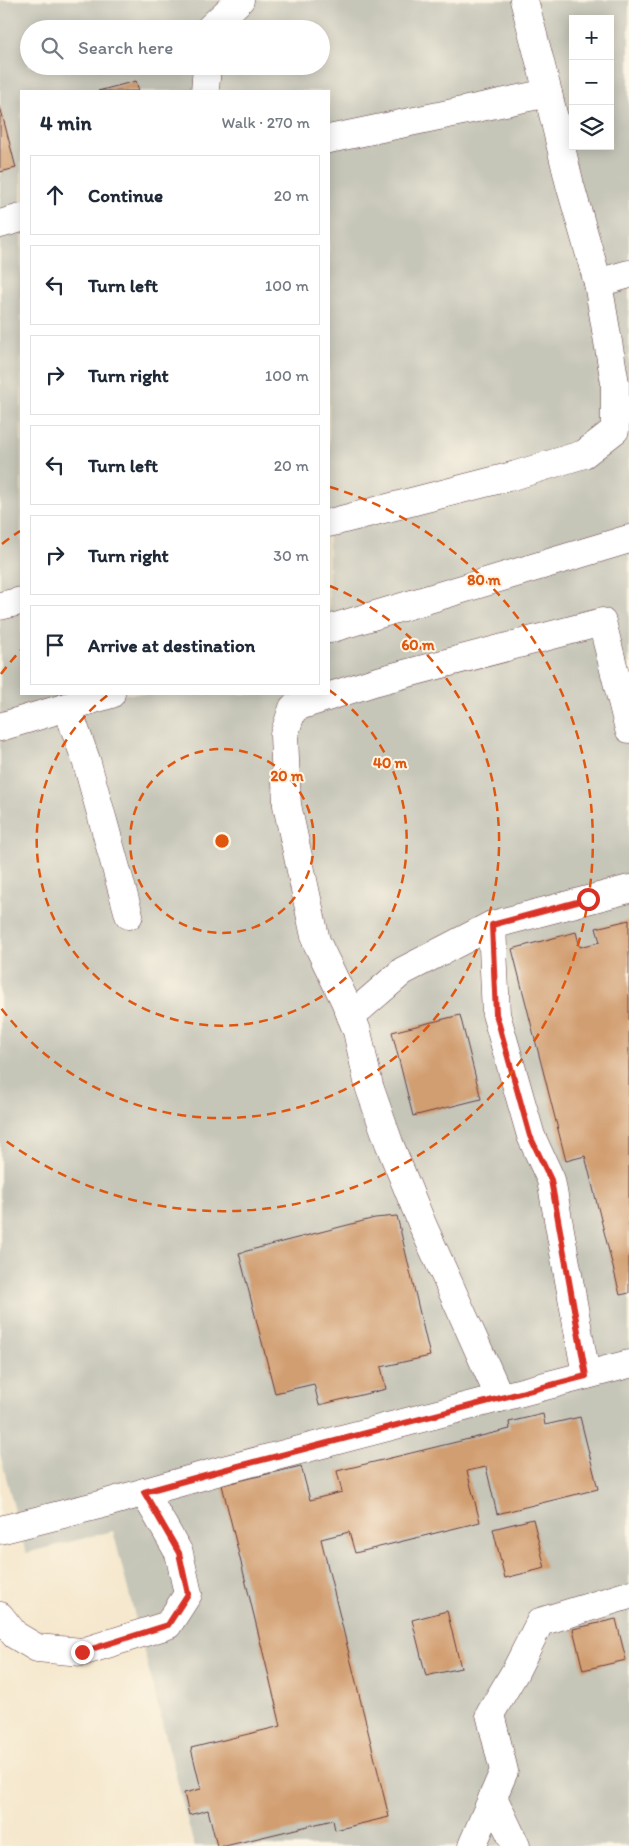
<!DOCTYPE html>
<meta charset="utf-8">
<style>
:root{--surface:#fff;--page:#f6f6f7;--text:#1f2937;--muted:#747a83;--line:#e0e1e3}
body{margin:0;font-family:Itim,sans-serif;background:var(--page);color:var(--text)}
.controls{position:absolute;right:15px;top:15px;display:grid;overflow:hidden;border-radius:0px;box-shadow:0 2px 12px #0003}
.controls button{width:45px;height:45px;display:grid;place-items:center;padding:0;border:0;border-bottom:1px solid var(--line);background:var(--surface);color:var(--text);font:25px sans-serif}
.stop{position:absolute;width:15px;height:15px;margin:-11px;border:4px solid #d93025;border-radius:50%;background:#fff}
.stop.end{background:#d93025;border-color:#fff;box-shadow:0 1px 5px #0008}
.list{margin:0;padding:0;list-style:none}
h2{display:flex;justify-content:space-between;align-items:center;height:65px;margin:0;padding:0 20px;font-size:21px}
h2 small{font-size:16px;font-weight:400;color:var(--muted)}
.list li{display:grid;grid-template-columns:32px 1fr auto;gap:15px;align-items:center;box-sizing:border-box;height:80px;margin:0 10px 10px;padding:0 10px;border:1px solid var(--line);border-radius:0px}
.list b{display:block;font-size:19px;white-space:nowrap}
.list em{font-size:16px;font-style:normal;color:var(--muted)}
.icon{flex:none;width:28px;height:28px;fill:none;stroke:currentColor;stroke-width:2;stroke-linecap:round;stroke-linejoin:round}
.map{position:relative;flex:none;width:629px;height:1846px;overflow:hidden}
.search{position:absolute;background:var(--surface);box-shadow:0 2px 12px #0003;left:20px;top:20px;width:310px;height:55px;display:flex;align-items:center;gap:12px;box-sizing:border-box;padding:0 18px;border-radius:28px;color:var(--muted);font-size:19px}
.panel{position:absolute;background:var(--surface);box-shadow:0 2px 12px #0003;left:20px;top:90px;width:310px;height:605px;border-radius:0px}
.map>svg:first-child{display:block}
</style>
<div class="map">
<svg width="629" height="1846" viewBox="0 0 629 1846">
<rect width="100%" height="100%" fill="#fcf5e5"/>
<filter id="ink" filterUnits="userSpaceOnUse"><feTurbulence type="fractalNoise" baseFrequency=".02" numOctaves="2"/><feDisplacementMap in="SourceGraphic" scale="10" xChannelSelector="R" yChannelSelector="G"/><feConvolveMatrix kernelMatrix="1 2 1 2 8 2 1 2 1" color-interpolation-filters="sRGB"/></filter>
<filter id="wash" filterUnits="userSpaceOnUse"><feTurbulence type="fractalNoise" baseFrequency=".0096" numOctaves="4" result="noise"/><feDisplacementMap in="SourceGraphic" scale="20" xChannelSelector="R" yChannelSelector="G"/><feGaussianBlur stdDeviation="1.12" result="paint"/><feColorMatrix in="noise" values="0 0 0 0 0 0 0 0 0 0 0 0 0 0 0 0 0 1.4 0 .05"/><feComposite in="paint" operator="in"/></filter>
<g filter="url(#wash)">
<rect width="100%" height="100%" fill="#f5e8ce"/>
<path fill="#c5c5b8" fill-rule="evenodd" d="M 0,0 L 629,0 L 629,1846 L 194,1846 L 113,1531 L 26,1553 L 0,1454 ZM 573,19 L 610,19 L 610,146 L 573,146 ZM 29,29 L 321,29 L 321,66 L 29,66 ZM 21,91 L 329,91 L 329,694 L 21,694 Z"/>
<g id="blocks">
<g fill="#d19e71">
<polygon points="136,81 139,91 98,91"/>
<polygon points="0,106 16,168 0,172"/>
<polygon points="629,920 629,1293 620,1295 585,1156 566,1161 512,949 576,932 580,947 600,942 596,928"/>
<polygon points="460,1015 481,1099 413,1116 392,1032"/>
<polygon points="397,1216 430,1356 381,1367 386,1389 319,1405 314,1384 275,1393 239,1253 375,1218"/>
<polygon points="543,1414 545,1425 580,1417 598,1489 497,1514 486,1467 467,1471 480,1522 355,1553 349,1532 321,1539 389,1817 335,1830 333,1820 225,1846 217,1846 208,1810 189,1815 184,1793 201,1789 191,1748 281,1726 222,1485 301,1466 310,1500 342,1492 337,1471 510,1429 509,1422"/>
<polygon points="533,1519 545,1568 505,1578 493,1529"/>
<polygon points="447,1611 461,1668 426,1676 412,1620"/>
<polygon points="616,1619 626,1660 583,1670 573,1629"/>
</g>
</g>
</g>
<g filter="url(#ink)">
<use href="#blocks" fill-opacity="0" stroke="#643d43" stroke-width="1"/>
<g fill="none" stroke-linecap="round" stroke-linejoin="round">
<g stroke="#643d43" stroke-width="29">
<g id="minor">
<polyline points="524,0 548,93"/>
<polyline points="209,29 240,0"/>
<polyline points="205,91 207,66"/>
<polyline points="329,139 548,93 570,185 598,283"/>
<polyline points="0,224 21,218"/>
<polyline points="329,523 516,475 584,454 615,430 615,383 598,283 629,274"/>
<polyline points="0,606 21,601"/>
<polyline points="329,629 629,539"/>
<polyline points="67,707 87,763 129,915"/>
<polyline points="0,727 111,694"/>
<polyline points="351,1016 403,971 492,925"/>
<polyline points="586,1375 551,1180 531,1136 496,1014 492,925 629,889"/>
<polyline points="500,1398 423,1226 389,1143 369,1086 357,1031 345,1001 316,941 287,805 284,735 293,708 374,682 602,622 629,729"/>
<polyline points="0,1530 103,1504 227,1469 629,1364"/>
<polyline points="0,1616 15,1635 37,1648 82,1652 168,1625 188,1594 179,1553 144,1492"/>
<polyline points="493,1797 516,1846"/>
<polyline points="472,1846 504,1771 490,1714 515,1672 540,1622 629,1595"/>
</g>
</g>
<use href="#minor" stroke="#fff" stroke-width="28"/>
</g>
</g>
<g fill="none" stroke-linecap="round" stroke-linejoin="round" filter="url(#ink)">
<polyline stroke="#d93025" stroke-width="6" points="82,1652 168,1625 188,1594 179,1553 144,1492 227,1469 586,1376 551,1180 530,1136 496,1014 492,925 588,899"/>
</g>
<g fill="none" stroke="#e0560e" stroke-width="2.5" stroke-dasharray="9 6">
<circle cx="222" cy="841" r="92"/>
<path d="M329 690A185 185 0 1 1 109 694"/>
<path d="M1 674A277 277 0 0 1 21 650M330 586A277 277 0 1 1 1 1008"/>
<path d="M2 544A370 370 0 0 1 20 531M330 487A370 370 0 1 1 2 1138"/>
</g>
<circle cx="222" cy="841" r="8" fill="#e0560e" stroke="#fcf5e5" stroke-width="2.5"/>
<g font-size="15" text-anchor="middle" font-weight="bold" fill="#e0560e" stroke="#fcf5e5" stroke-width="4" stroke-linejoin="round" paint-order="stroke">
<text x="484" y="585">80 m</text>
<text x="418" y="650">60 m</text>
<text x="390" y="768">40 m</text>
<text x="287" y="781">20 m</text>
</g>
</svg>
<div class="controls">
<button>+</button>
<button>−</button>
<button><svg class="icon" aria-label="layers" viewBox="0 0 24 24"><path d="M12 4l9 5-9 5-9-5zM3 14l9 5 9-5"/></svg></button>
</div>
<div class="stop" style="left:588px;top:899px"></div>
<div class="stop end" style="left:82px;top:1652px"></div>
<div class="search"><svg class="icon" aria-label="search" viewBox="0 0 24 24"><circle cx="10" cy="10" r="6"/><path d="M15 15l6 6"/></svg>Search here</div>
<section class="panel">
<h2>4 min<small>Walk · 270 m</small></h2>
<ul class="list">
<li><svg class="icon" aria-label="ahead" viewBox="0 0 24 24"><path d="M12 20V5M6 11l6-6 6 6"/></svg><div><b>Continue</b></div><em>20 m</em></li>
<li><svg class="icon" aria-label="left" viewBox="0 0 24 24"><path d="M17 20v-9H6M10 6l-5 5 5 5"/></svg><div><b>Turn left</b></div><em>100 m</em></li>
<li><svg class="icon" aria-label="right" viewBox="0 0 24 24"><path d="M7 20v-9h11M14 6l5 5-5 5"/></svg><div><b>Turn right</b></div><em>100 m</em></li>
<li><svg class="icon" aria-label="left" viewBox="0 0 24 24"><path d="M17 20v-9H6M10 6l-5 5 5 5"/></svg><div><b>Turn left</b></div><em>20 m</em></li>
<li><svg class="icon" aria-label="right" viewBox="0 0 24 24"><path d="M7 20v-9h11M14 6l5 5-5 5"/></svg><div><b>Turn right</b></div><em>30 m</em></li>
<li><svg class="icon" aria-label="arrive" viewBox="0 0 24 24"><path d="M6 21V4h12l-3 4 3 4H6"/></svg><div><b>Arrive at destination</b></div></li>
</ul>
</section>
</div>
